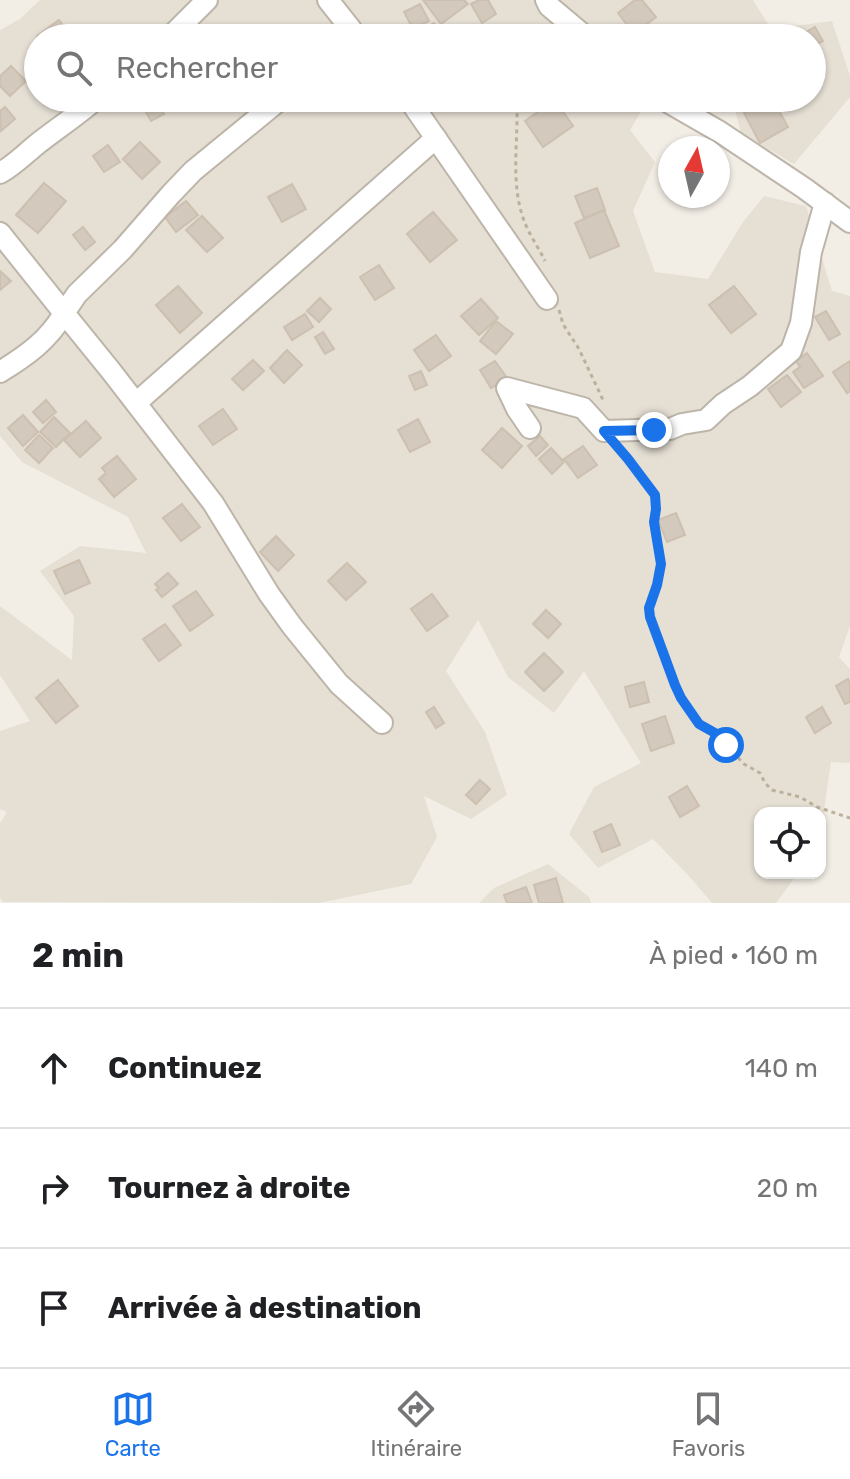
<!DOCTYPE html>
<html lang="fr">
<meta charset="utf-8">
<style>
:root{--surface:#fff;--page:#f2f2f2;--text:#202124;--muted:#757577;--line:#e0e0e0;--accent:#1a73e8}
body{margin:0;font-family:Rubik,sans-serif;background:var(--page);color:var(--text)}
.controls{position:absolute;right:24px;bottom:24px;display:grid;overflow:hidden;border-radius:16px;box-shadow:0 2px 6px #0004}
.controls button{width:72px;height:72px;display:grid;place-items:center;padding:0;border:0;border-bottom:2px solid var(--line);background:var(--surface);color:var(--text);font:40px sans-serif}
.compass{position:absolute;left:658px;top:136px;width:72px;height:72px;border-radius:50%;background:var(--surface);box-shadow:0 2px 6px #0004;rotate:8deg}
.stop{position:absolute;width:24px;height:24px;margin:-18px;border:6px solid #1a73e8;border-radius:50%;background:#fff}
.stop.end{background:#1a73e8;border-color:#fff;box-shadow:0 2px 8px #0008}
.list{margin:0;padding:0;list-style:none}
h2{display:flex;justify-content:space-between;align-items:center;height:104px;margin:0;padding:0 32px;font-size:34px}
h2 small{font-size:26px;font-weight:400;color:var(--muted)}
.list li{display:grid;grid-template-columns:52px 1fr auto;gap:24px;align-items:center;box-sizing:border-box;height:120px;padding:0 32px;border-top:2px solid var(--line)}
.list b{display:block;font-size:30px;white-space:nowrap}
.list em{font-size:26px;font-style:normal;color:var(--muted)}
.icon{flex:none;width:44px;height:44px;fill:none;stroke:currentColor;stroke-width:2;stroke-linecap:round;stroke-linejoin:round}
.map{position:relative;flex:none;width:850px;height:903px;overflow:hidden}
.search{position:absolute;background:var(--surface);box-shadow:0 2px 6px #0004;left:24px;right:24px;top:24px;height:88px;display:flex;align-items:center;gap:20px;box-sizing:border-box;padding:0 28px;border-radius:44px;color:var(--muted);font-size:30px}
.sheet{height:464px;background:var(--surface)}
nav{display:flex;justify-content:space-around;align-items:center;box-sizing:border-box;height:112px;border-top:2px solid var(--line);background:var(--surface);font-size:22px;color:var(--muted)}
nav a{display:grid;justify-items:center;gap:4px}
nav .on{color:var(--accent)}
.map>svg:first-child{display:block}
</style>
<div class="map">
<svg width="850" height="903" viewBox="0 0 850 903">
<rect width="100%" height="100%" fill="#f2eee6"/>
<g fill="#e5dfd4">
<polygon points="40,0 753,0 771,29 832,21 850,76 850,97 794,164 741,133 732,98 812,98 812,38 38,38 38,98 649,98 630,130 655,162 633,211 655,272 708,279 743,222 764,196 806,206 832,291 850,296 850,626 839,657 850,669 850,763 831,762 820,837 820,813 760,813 760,873 798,873 776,903 712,903 689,876 653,839 598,868 569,834 594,787 641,763 584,671 554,713 508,677 478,620 446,671 485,732 507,795 471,819 424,796 437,837 411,884 319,903 3,902 0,898 0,823 7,812 0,809 0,731 30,721 0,675 0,606 72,660 74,616 40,571 80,546 146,553 128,517 22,462 0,436 0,30 20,19"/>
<polygon points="548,864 589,897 591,903 479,903 494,888"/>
</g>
<g fill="#d3c9bc" stroke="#cdc0b0" stroke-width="2">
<polygon points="423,0 464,0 468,4 441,24"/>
<polygon points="479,0 488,0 496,14 482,23 471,4"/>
<polygon points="635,0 642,0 656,17 634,34 618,13"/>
<polygon points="420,4 429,21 413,29 404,12"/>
<polygon points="59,20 73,38 39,38 37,36"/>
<polygon points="434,23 440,34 434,38 423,38 420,32"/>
<polygon points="815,27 823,41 812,47 812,38 795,38"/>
<polygon points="11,66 26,81 10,96 0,86 0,76"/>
<polygon points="155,98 164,114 151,121 142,105"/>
<polygon points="771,98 772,98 788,127 760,143 744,113"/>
<polygon points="555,100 573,126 543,147 525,121"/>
<polygon points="5,107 15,119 1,131 0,111"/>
<polygon points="140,142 160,162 142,179 123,159"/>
<polygon points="108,145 120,162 104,172 93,156"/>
<polygon points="44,183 66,201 38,233 16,215"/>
<polygon points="292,184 306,209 282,222 268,197"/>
<polygon points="597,188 605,210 584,218 575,196"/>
<polygon points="186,201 198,215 176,232 165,217"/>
<polygon points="604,210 619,246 590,258 575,223"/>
<polygon points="433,212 457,240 430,262 407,234"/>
<polygon points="202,216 223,238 207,252 186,230"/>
<polygon points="83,227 95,242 85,250 73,235"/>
<polygon points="379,265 394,288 375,300 360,277"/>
<polygon points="0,271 11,281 0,290"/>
<polygon points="178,286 202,313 180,333 156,305"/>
<polygon points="734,286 756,314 731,333 709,305"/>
<polygon points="320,298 331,309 319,322 307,311"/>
<polygon points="481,299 498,318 479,335 461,316"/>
<polygon points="826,311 840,334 829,340 815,317"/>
<polygon points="305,314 313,327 292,340 284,327"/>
<polygon points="496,321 513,334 496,354 480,341"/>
<polygon points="323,332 334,349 325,354 315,337"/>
<polygon points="436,335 451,356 429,371 414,350"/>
<polygon points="287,350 302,365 284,383 270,368"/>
<polygon points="807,353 823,376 804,388 793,372 800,367 796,361"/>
<polygon points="253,360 264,371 243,390 232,379"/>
<polygon points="495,361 507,378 491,388 480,370"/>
<polygon points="850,361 850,391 847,393 833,372"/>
<polygon points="421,371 427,385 415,390 409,376"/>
<polygon points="787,375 801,392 781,407 768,389"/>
<polygon points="46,400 56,412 43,423 33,412"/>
<polygon points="223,409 237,429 213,445 199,426"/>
<polygon points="23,415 38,432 23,446 8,428"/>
<polygon points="54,417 70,433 56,447 40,432"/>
<polygon points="418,419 430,442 410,452 398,430"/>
<polygon points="86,421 101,438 80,457 64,440"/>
<polygon points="502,428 522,446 502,468 482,450"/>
<polygon points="39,435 53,448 39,463 25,450"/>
<polygon points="540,436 548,445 536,456 528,446"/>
<polygon points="583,446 597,465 578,478 564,459"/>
<polygon points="551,448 564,462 552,474 539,459"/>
<polygon points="117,456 136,479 114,497 99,479 106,473 102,468"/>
<polygon points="182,504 200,527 181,541 163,518"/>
<polygon points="676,513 685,535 667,542 658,520"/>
<polygon points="276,536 294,555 278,571 260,552"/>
<polygon points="79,560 90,583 65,594 54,571"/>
<polygon points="347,563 366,582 346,600 328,581"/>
<polygon points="168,573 178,584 162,597 156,590 159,588 155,584"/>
<polygon points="196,591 213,615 190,631 173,606"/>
<polygon points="432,594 448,616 427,631 411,609"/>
<polygon points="546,610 561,624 548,638 533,624"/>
<polygon points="165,624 181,645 159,661 143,639"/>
<polygon points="544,653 563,672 544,691 525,672"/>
<polygon points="848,679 850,684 850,702 845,704 836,686"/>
<polygon points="58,680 78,706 56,723 36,698"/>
<polygon points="644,682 649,702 630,707 625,687"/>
<polygon points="434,707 444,723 436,728 426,712"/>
<polygon points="822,707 831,723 815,733 806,717"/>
<polygon points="665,716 674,743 651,751 642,724"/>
<polygon points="480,780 490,789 476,804 466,795"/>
<polygon points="687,786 699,806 680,817 669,797"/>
<polygon points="611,824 620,845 602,852 594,832"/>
<polygon points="556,878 563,903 539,903 534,885"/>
<polygon points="526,887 532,903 507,903 504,895"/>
</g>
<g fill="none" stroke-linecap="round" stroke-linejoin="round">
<g stroke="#bdb5a9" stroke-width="24">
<g id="street">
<polyline points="328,0 358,38"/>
<polyline points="546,0 549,6 587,38"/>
<polyline points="169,38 207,0"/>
<polyline points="282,98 193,171 171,194 123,249 77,294 64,313 111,371 213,503 269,594 292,626 339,684 382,723"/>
<polyline points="408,98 547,299"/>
<polyline points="661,98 720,132 804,188 850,222"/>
<path d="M 0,173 C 13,166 24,155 36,145 C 56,129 78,115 97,98"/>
<path d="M 0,233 L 64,313 C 49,340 26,356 0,372"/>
<polyline points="136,403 436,138"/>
<polyline points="530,428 517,409 507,388 583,408 604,431 670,429 682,424 706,420 723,404 750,386 791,351 801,323 811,252 825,203"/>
</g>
</g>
<g stroke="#bdb09b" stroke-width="3" stroke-dasharray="4 4" stroke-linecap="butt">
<path d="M 520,98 L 517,105 C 518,144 510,186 525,223 C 530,236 539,248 545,261"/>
<polyline points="559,310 563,324 579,349 603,400"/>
<polyline points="620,450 655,495 656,509 654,522 661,564 657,585 649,608 650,617 667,665 681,698 699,724 715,733 744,764 760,773 765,783 772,790 800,797 817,807 850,818"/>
</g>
<use href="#street" stroke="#fff" stroke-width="20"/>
</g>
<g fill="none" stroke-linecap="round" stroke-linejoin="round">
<polyline stroke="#1a73e8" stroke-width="10" points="654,430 604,431 628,459 655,495 656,509 654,522 661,564 657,585 649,608 650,617 675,685 681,698 699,724 715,733 726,745"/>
</g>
</svg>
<div class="controls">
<button><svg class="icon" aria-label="locate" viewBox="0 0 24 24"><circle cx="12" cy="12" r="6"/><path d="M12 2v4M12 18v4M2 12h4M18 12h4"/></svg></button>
</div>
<svg class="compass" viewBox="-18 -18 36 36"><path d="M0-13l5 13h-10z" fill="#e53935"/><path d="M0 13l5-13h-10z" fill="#757577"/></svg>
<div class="stop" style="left:726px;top:745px"></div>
<div class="stop end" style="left:654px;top:430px"></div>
<div class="search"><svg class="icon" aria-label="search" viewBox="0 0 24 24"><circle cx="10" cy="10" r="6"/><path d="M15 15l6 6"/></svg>Rechercher</div>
</div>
<section class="sheet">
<h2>2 min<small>À pied · 160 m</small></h2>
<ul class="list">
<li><svg class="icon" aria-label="ahead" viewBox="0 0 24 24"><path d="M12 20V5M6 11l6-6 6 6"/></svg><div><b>Continuez</b></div><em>140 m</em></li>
<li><svg class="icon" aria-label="right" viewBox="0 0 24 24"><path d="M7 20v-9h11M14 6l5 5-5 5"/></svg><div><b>Tournez à droite</b></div><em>20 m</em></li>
<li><svg class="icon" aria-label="arrive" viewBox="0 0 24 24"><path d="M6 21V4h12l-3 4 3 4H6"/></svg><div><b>Arrivée à destination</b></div></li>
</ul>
</section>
<nav>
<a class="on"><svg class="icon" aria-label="map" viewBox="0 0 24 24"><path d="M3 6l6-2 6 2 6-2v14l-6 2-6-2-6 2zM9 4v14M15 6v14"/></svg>Carte</a>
<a><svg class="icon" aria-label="directions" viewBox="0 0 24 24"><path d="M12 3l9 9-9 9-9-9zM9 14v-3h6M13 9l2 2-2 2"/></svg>Itinéraire</a>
<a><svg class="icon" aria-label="saved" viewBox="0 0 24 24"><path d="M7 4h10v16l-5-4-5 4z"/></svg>Favoris</a>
</nav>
